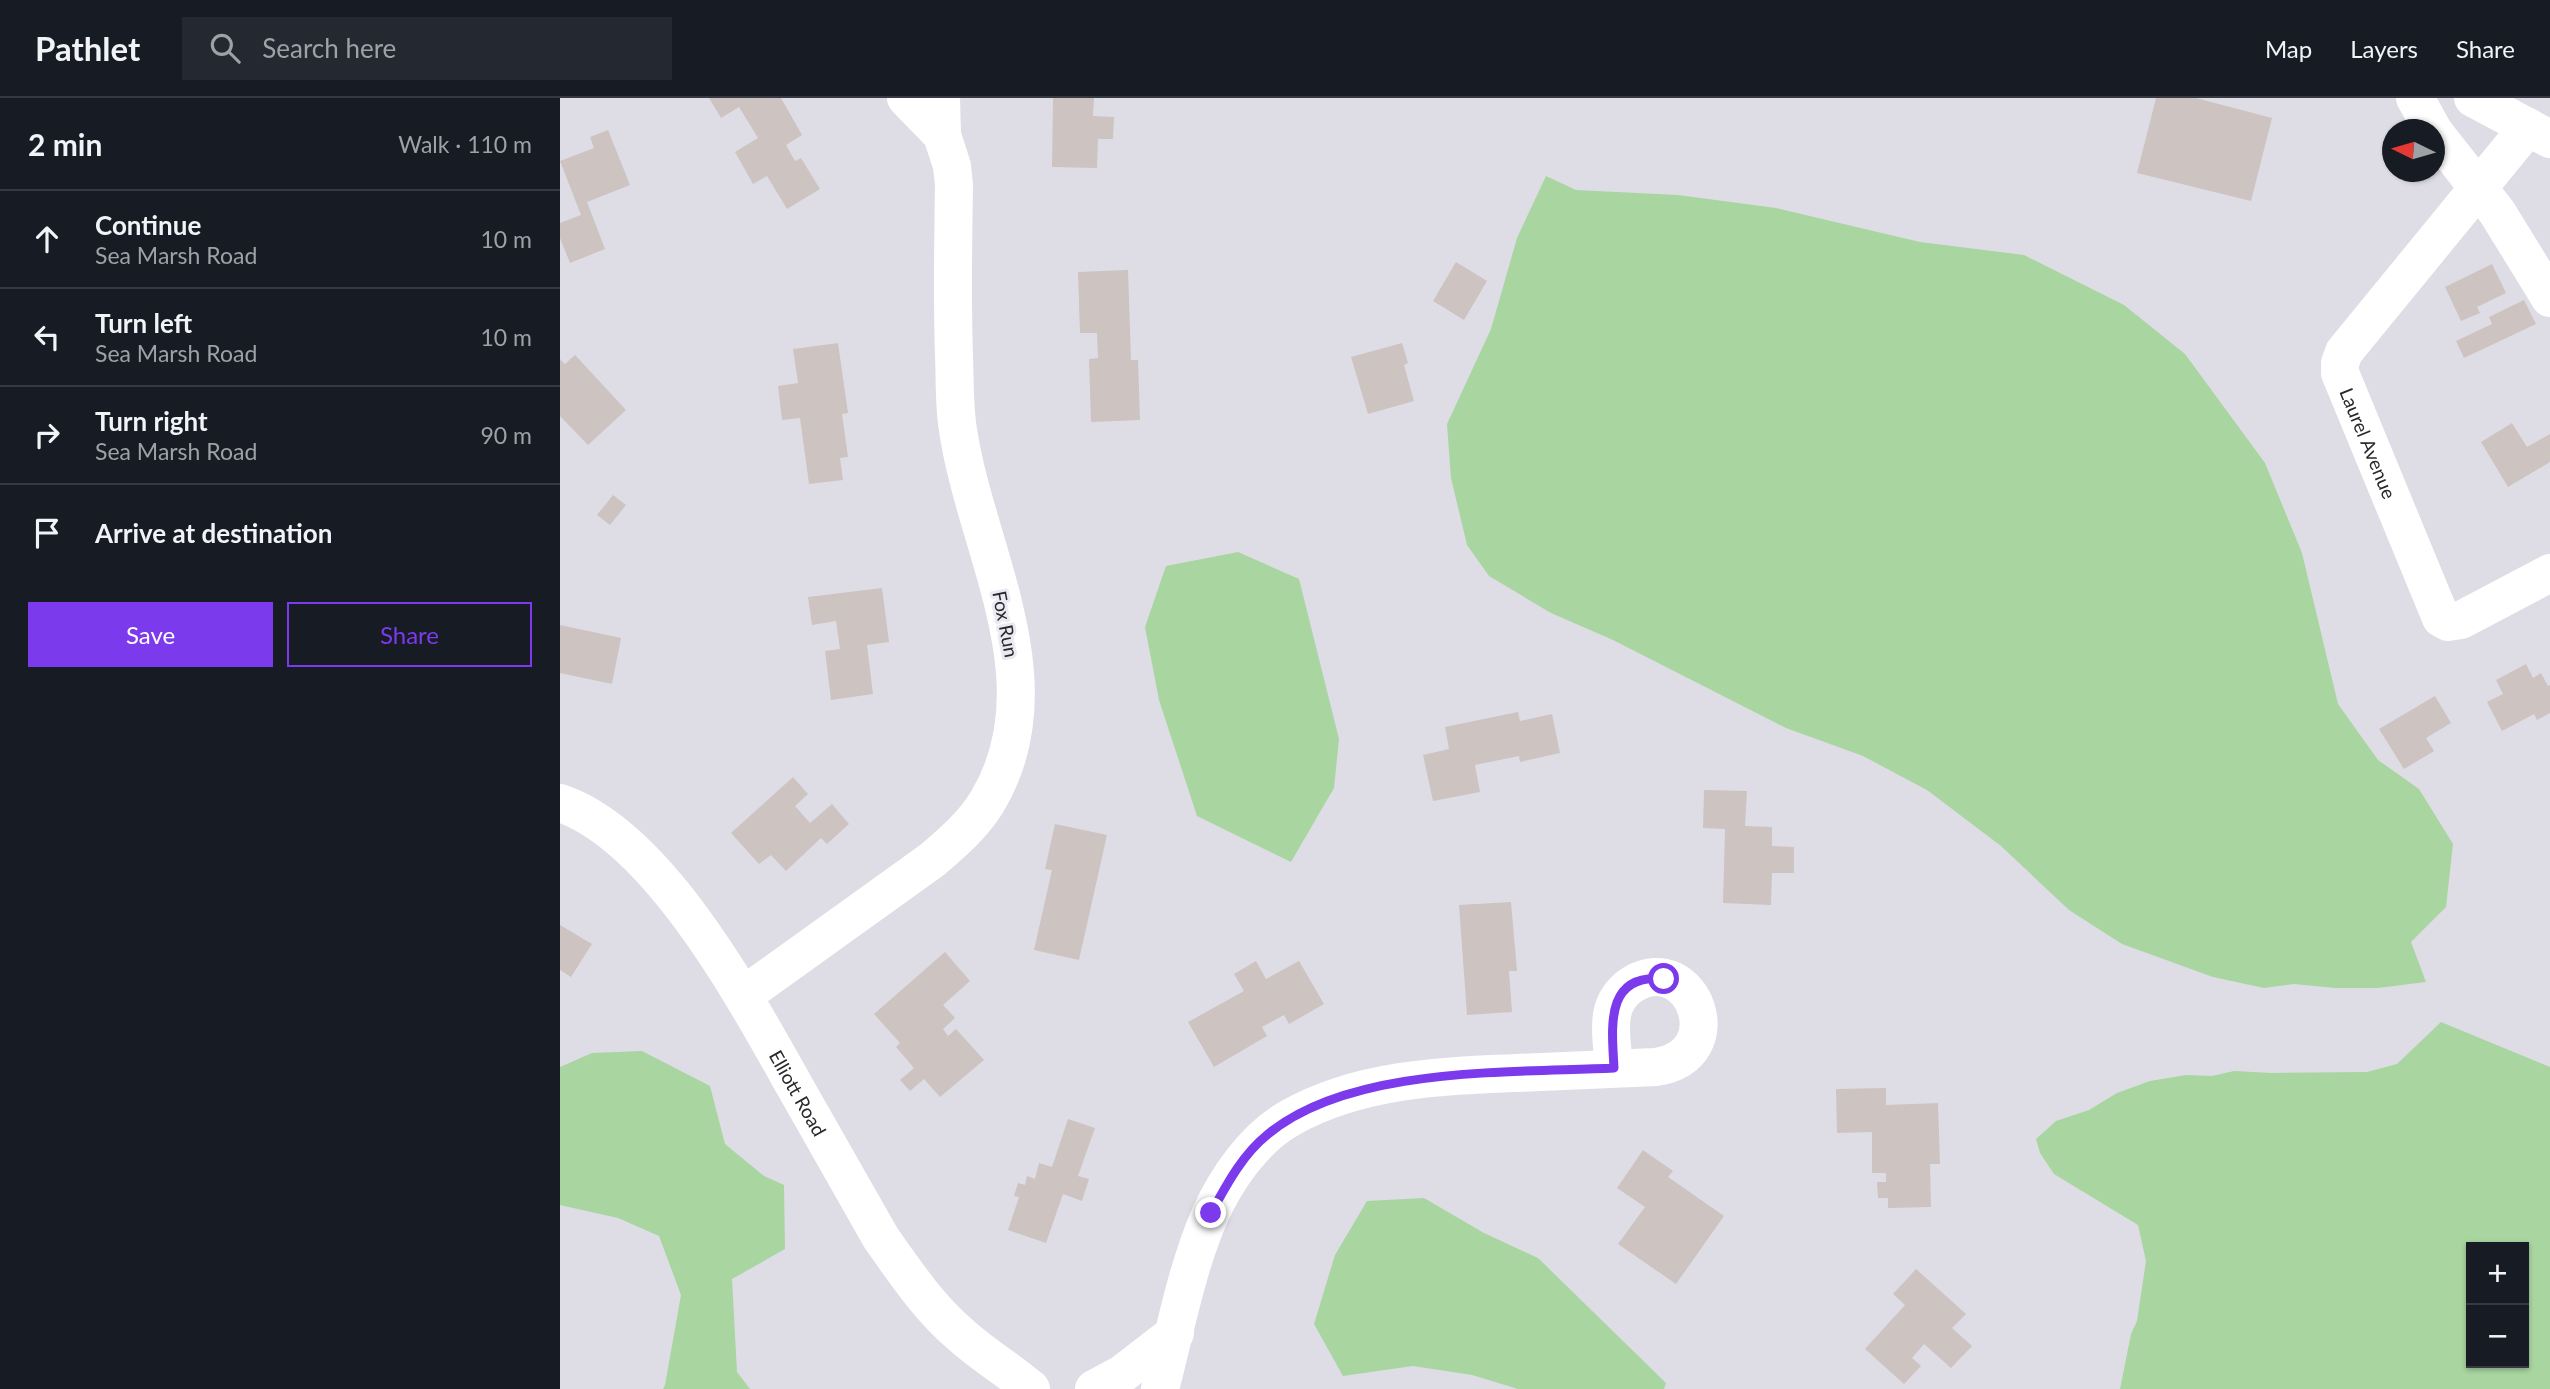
<!DOCTYPE html>
<meta charset="utf-8">
<style>
:root{--surface:#171b24;--page:#242831;--text:#f1f3f6;--muted:#9ea1a6;--line:#363941;--accent:#7c3aed}
body{margin:0;font-family:Lato,sans-serif;background:var(--page);color:var(--text)}
.controls{position:absolute;right:21px;bottom:21px;display:grid;overflow:hidden;border-radius:0px;box-shadow:0 2px 5px #0004}
.controls button{width:63px;height:63px;display:grid;place-items:center;padding:0;border:0;border-bottom:2px solid var(--line);background:var(--surface);color:var(--text);font:35px sans-serif}
.compass{position:absolute;left:1822px;top:21px;width:63px;height:63px;border-radius:50%;background:var(--surface);box-shadow:0 2px 5px #0004;rotate:275deg}
.stop{position:absolute;width:21px;height:21px;margin:-16px;border:5px solid #7c3aed;border-radius:50%;background:#fff}
.stop.end{background:#7c3aed;border-color:#fff;box-shadow:0 2px 7px #0008}
.list{margin:0;padding:0;list-style:none}
h2{display:flex;justify-content:space-between;align-items:center;height:91px;margin:0;padding:0 28px;font-size:30px}
h2 small{font-size:23px;font-weight:400;color:var(--muted)}
.list li{display:grid;grid-template-columns:46px 1fr auto;gap:21px;align-items:center;box-sizing:border-box;height:98px;padding:0 28px;border-top:2px solid var(--line)}
.list b{display:block;font-size:26px;white-space:nowrap}
.list p{margin:0;font-size:23px;white-space:nowrap;color:var(--muted)}
.list em{font-size:23px;font-style:normal;color:var(--muted)}
.actions{display:flex;gap:14px;padding:21px 28px}
.actions a{flex:1;padding:16px 0;border:2px solid var(--accent);border-radius:0px;text-align:center;font-size:24px;color:var(--accent)}
.actions .main{background:var(--accent);color:#fff}
.icon{flex:none;width:38px;height:38px;fill:none;stroke:currentColor;stroke-width:2;stroke-linecap:round;stroke-linejoin:round}
.map{position:relative;flex:none;width:1990px;height:1291px;overflow:hidden}
header{display:flex;align-items:center;gap:42px;box-sizing:border-box;height:98px;padding:0 35px;background:var(--surface);border-bottom:2px solid var(--line)}
header strong{font-size:33px}
nav{display:flex;gap:38px;margin-inline-start:auto;font-size:24px}
.search{width:490px;height:63px;background:var(--page);display:flex;align-items:center;gap:18px;box-sizing:border-box;padding:0 24px;border-radius:0px;color:var(--muted);font-size:26px}
main{display:flex}
aside{flex:1;background:var(--surface)}
.map>svg:first-child{display:block}
</style>
<header>
<strong>Pathlet</strong>
<div class="search"><svg class="icon" aria-label="search" viewBox="0 0 24 24"><circle cx="10" cy="10" r="6"/><path d="M15 15l6 6"/></svg>Search here</div>
<nav><a>Map</a><a>Layers</a><a>Share</a></nav>
</header>
<main>
<aside>
<h2>2 min<small>Walk · 110 m</small></h2>
<ul class="list">
<li><svg class="icon" aria-label="ahead" viewBox="0 0 24 24"><path d="M12 20V5M6 11l6-6 6 6"/></svg><div><b>Continue</b><p>Sea Marsh Road</p></div><em>10 m</em></li>
<li><svg class="icon" aria-label="left" viewBox="0 0 24 24"><path d="M17 20v-9H6M10 6l-5 5 5 5"/></svg><div><b>Turn left</b><p>Sea Marsh Road</p></div><em>10 m</em></li>
<li><svg class="icon" aria-label="right" viewBox="0 0 24 24"><path d="M7 20v-9h11M14 6l5 5-5 5"/></svg><div><b>Turn right</b><p>Sea Marsh Road</p></div><em>90 m</em></li>
<li><svg class="icon" aria-label="arrive" viewBox="0 0 24 24"><path d="M6 21V4h12l-3 4 3 4H6"/></svg><div><b>Arrive at destination</b></div></li>
</ul>
<div class="actions"><a class="main">Save</a><a>Share</a></div>
</aside>
<div class="map">
<svg width="1990" height="1291" viewBox="0 0 1990 1291">
<rect width="100%" height="100%" fill="#dedde6"/>
<g fill="#a8d5a0" fill-rule="evenodd">
<polygon points="986,78 1016,92 1118,97 1216,110 1360,144 1464,157 1564,207 1625,256 1705,365 1742,455 1778,606 1818,662 1859,691 1893,746 1886,809 1851,844 1866,884 1818,890 1775,890 1734,886 1704,890 1653,879 1562,846 1509,812 1441,748 1367,692 1303,658 1226,630 1053,542 991,515 929,478 907,447 891,380 887,326 931,231 957,140"/>
<polygon points="678,454 739,481 779,641 774,690 731,764 637,718 599,602 585,529 606,468"/>
<path d="M 1881,924 L 1990,969 L 1990,1291 L 1560,1291 L 1571,1236 L 1577,1223 L 1586,1163 L 1578,1127 L 1494,1076 L 1480,1055 L 1476,1041 L 1496,1023 L 1529,1012 L 1557,995 L 1590,983 L 1626,977 L 1652,978 L 1674,973 L 1712,975 L 1807,974 L 1837,966 ZM 1911,1149 L 1964,1149 L 1964,1265 L 1911,1265 Z"/>
<polygon points="82,953 150,988 165,1046 204,1078 224,1087 225,1151 172,1181 177,1274 190,1291 103,1291 105,1287 121,1197 99,1138 58,1120 0,1107 0,969 32,955"/>
<polygon points="864,1100 924,1135 978,1160 1106,1285 1104,1291 958,1291 912,1277 853,1268 783,1278 754,1226 775,1157 807,1103"/>
</g>
<g fill="#cdc3c0">
<polygon points="149,0 221,0 242,37 226,47 235,63 241,60 260,91 227,111 207,78 193,86 175,54 198,40 179,9 161,20"/>
<polygon points="493,0 534,0 533,18 554,19 553,41 538,41 537,70 492,69"/>
<polygon points="1596,0 1636,0 1712,20 1691,103 1577,75"/>
<polygon points="48,32 70,87 27,104 45,151 10,165 0,140 0,125 21,117 0,63 34,50 30,39"/>
<polygon points="896,164 927,183 904,222 873,203"/>
<polygon points="1932,166 1946,195 1917,209 1920,215 1901,223 1885,189"/>
<polygon points="568,172 571,262 578,262 580,322 531,324 529,261 538,260 537,235 520,235 518,174"/>
<polygon points="1964,202 1976,226 1904,260 1896,243 1932,226 1929,219"/>
<polygon points="278,245 288,315 282,316 288,359 280,360 283,382 249,386 240,320 222,322 218,288 238,285 233,251"/>
<polygon points="842,245 848,265 844,267 854,303 808,316 791,259"/>
<polygon points="15,257 66,312 28,347 0,318 0,261 5,266"/>
<polygon points="1952,325 1967,349 1990,336 1990,364 1948,389 1921,344"/>
<polygon points="53,397 66,407 50,427 37,417"/>
<polygon points="322,490 329,544 307,547 313,596 271,602 265,553 280,551 276,523 252,527 248,499"/>
<polygon points="0,527 61,540 52,586 0,575"/>
<polygon points="1966,566 1973,580 1981,575 1988,588 1990,587 1990,615 1977,622 1974,616 1942,633 1927,604 1943,596 1936,582"/>
<polygon points="1875,598 1891,625 1866,640 1874,653 1844,671 1819,631"/>
<polygon points="958,614 960,623 992,616 1000,655 960,664 959,658 915,667 920,694 873,703 863,657 889,651 885,629"/>
<polygon points="233,679 248,696 235,708 250,725 272,706 289,726 267,746 261,740 226,773 211,757 199,766 171,735"/>
<polygon points="1144,692 1187,693 1185,728 1212,729 1212,748 1234,749 1234,775 1212,775 1211,807 1163,805 1165,731 1143,730"/>
<polygon points="495,726 547,737 519,862 474,852 492,772 485,771"/>
<polygon points="951,804 957,873 949,873 952,914 907,917 899,807"/>
<polygon points="0,827 32,846 11,879 0,872"/>
<polygon points="385,854 410,883 383,907 395,920 383,931 388,938 396,931 424,962 380,999 364,981 350,993 340,982 354,970 336,949 340,945 314,916"/>
<polygon points="696,863 706,881 739,863 764,906 729,926 724,917 702,929 707,938 654,969 628,924 684,893 674,876"/>
<polygon points="1326,990 1326,1007 1378,1005 1380,1066 1370,1066 1371,1109 1328,1110 1328,1100 1318,1100 1317,1084 1326,1084 1326,1075 1312,1075 1312,1034 1277,1035 1276,991"/>
<polygon points="508,1021 535,1030 518,1078 529,1081 522,1103 503,1096 486,1145 448,1132 459,1099 454,1098 458,1085 465,1087 467,1078 475,1081 479,1065 492,1069"/>
<polygon points="1083,1052 1113,1073 1108,1079 1164,1118 1116,1186 1058,1146 1085,1109 1057,1090"/>
<polygon points="1356,1171 1406,1216 1392,1230 1412,1248 1391,1270 1364,1246 1352,1260 1361,1268 1344,1286 1305,1251 1345,1207 1333,1196"/>
</g>
<g fill="none" stroke-linecap="round" stroke-linejoin="round">
<g stroke="#fff" stroke-width="38">
<polyline points="346,0 382,37"/>
<polyline points="1855,0 1873,32"/>
<polyline points="1913,0 1990,41"/>
<path id="s1" d="M 1968,29 L 1784,254 L 1780,265 L 1780,275 L 1881,520 L 1888,524 L 1901,522 L 1990,475"/>
<polyline points="1874,34 1937,114 1990,200"/>
<path id="s2" d="M 0,705 C 98,738 185,900 234,987 C 263,1038 292,1089 321,1140 C 345,1174 369,1210 401,1237 C 423,1257 449,1272 471,1291"/>
<path d="M 184,897 L 372,762 C 392,745 413,727 427,704 C 499,585 416,453 398,332 C 394,308 395,283 394,258 C 392,201 393,144 394,87 L 392,68 L 382,37 L 381,0"/>
<polyline points="534,1291 562,1276 615,1235"/>
<path d="M 600,1291 C 615,1234 626,1172 650,1117 C 666,1081 695,1039 730,1020 C 799,981 880,978 957,975 C 1004,973 1050,971 1096,969 C 1174,957 1132,851 1073,886 C 1062,893 1054,904 1052,917 C 1049,934 1053,953 1054,970"/>
</g>
</g>
<g fill="none" stroke-linecap="round" stroke-linejoin="round">
<path stroke="#7c3aed" stroke-width="9" d="M 651,1115 C 666,1088 682,1057 707,1037 C 789,968 950,975 1054,970 C 1052,930 1044,875 1104,881"/>
</g>
<g text-anchor="middle" dominant-baseline="central" stroke-width="6" stroke-linejoin="round" paint-order="stroke">
<g font-size="19" fill="#29292c" stroke="#ebeaf3">
<text stroke="none"><textPath href="#s1" startOffset="388">Laurel Avenue</textPath></text>
<text transform="translate(446 526) rotate(79)">Fox Run</text>
<text stroke="none"><textPath href="#s2" startOffset="382">Elliott Road</textPath></text>
</g>
</g>
</svg>
<div class="controls">
<button>+</button>
<button>−</button>
</div>
<svg class="compass" viewBox="-18 -18 36 36"><path d="M0-13l5 13h-10z" fill="#e53935"/><path d="M0 13l5-13h-10z" fill="#9ea1a6"/></svg>
<div class="stop" style="left:1104px;top:881px"></div>
<div class="stop end" style="left:651px;top:1115px"></div>
</div>
</main>
